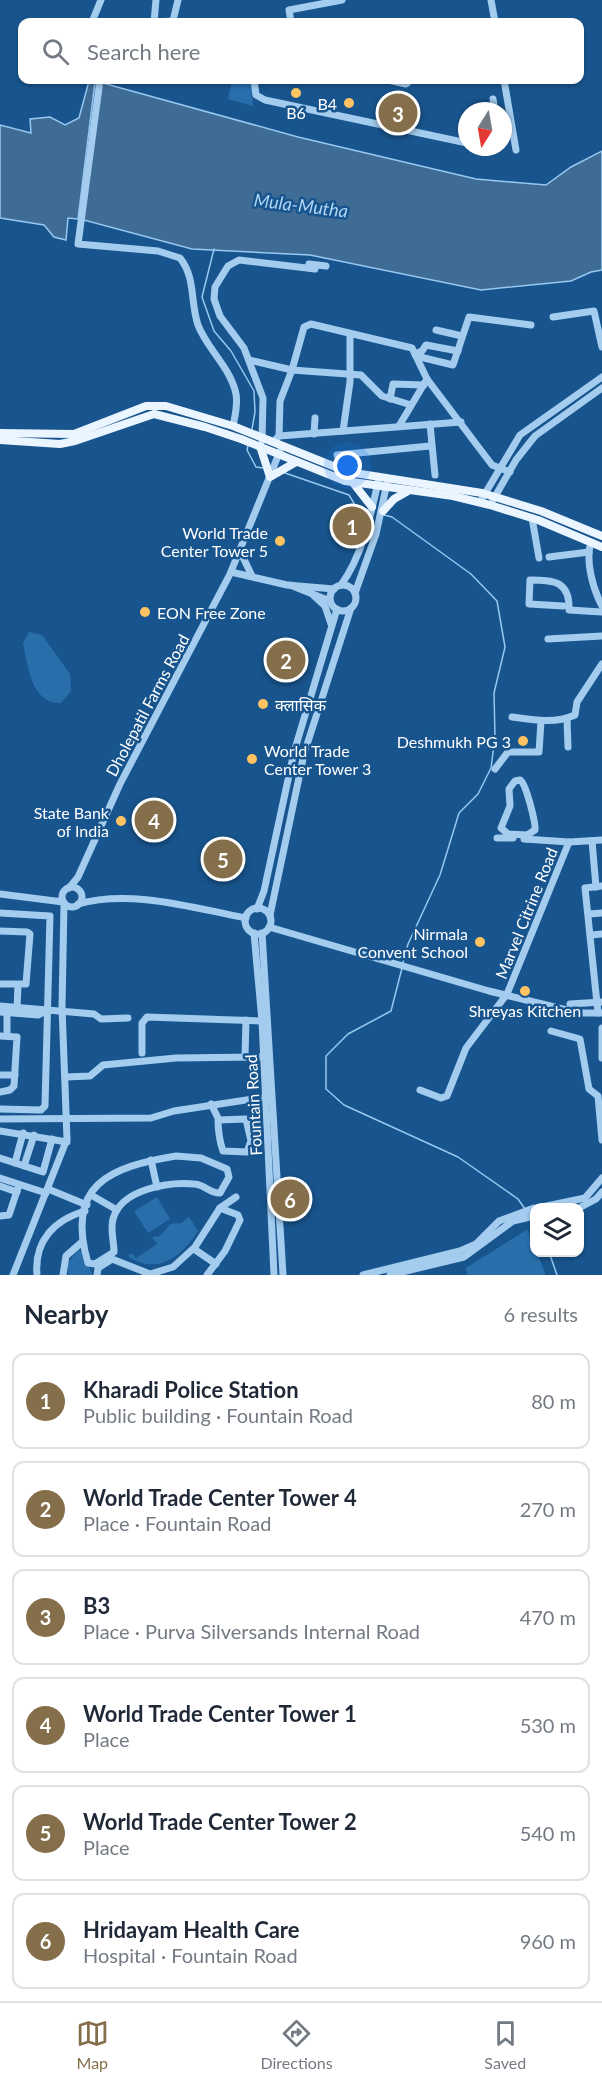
<!DOCTYPE html>
<meta charset="utf-8">
<style>
:root{--surface:#fff;--page:#f2f2f3;--text:#1f2937;--muted:#747a83;--line:#e0e1e3;--accent:#846f4a}
body{margin:0;font-family:Lato,"Noto Sans Devanagari",sans-serif;background:var(--page);color:var(--text)}
.controls{position:absolute;right:18px;bottom:18px;display:grid;overflow:hidden;border-radius:12px;box-shadow:0 2px 4px #0004}
.controls button{width:54px;height:54px;display:grid;place-items:center;padding:0;border:0;border-bottom:2px solid var(--line);background:var(--surface);color:var(--text);font:30px sans-serif}
.compass{position:absolute;left:458px;top:102px;width:54px;height:54px;border-radius:50%;background:var(--surface);box-shadow:0 2px 4px #0004;rotate:191deg}
.you{position:absolute;left:348px;top:466px;width:21px;height:21px;margin:-15px;border:4px solid #fff;border-radius:50%;background:#1a73e8;box-shadow:0 0 0 9px #1a73e833}
.badge{display:grid;place-items:center;width:39px;height:39px;border-radius:50%;background:var(--accent);color:#fff;font-size:20px;font-weight:700}
.pin{position:absolute;translate:-50% -50%;border:3px solid #fff;box-shadow:0 2px 6px #0006}
.list{margin:0;padding:0;list-style:none}
h2{display:flex;justify-content:space-between;align-items:center;height:78px;margin:0;padding:0 24px;font-size:26px}
h2 small{font-size:20px;font-weight:400;color:var(--muted)}
.list li{display:grid;grid-template-columns:39px 1fr auto;gap:18px;align-items:center;box-sizing:border-box;height:96px;margin:0 12px 12px;padding:0 12px;border:2px solid var(--line);border-radius:12px}
.list b{display:block;font-size:22px;white-space:nowrap}
.list p{margin:0;font-size:20px;white-space:nowrap;color:var(--muted)}
.list em{font-size:20px;font-style:normal;color:var(--muted)}
.icon{flex:none;width:33px;height:33px;fill:none;stroke:currentColor;stroke-width:2;stroke-linecap:round;stroke-linejoin:round}
.map{position:relative;flex:none;width:602px;height:1275px;overflow:hidden}
.search{position:absolute;background:var(--surface);box-shadow:0 2px 4px #0004;left:18px;right:18px;top:18px;height:66px;display:flex;align-items:center;gap:15px;box-sizing:border-box;padding:0 21px;border-radius:12px;color:var(--muted);font-size:22px}
.sheet{height:726px;background:var(--surface)}
nav{display:flex;justify-content:space-around;align-items:center;box-sizing:border-box;height:84px;border-top:2px solid var(--line);background:var(--surface);font-size:16px;color:var(--muted)}
nav a{display:grid;justify-items:center;gap:3px}
nav .on{color:var(--accent)}
.map>svg:first-child{display:block}
</style>
<div class="map">
<svg width="602" height="1275" viewBox="0 0 602 1275">
<rect width="100%" height="100%" fill="#18558e"/>
<g fill="#276eaa">
<polygon points="232,80 252,80 253,106 228,99"/>
<path d="M 29,632 L 42,635 L 70,674 L 71,691 L 61,703 C 31,704 28,666 23,643 Z"/>
<polygon points="157,1197 170,1219 148,1233 134,1211"/>
<path d="M 189,1217 L 198,1231 C 180,1259 157,1275 127,1256 L 132,1253 L 136,1258 L 157,1244 L 152,1237 L 160,1236 L 170,1224 L 181,1223 Z"/>
<polygon points="528,1229 534,1252 537,1253 546,1275 467,1275 466,1268"/>
<polygon points="78,1250 81,1251 93,1275 68,1275 68,1263"/>
</g>
<g fill="#3f6c95" stroke="#96c8f1" stroke-width="1.5">
<polygon points="89,81 95,82 78,219 68,218 66,240 54,237 44,225 0,218 0,125 31,133 30,119 50,117 65,125 79,118"/>
<polygon points="99,82 298,137 476,179 546,185 571,167 602,151 602,270 591,272 571,281 481,290 310,255 192,249 80,219"/>
</g>
<g fill="none" stroke-linecap="round" stroke-linejoin="round">
<g stroke="#96c8f1" stroke-width="1.5">
<polyline points="214,249 202,297 214,331 231,351 254,391 255,412 252,429"/>
<polyline points="248,445 247,450 256,467 263,468"/>
<polyline points="285,473 349,495 355,505 368,510"/>
<polyline points="384,515 392,517 471,574 497,601 505,647 494,693 495,737 491,768 478,794 459,813 440,875 408,944 403,963"/>
<polyline points="402,968 391,1011 348,1034 326,1056 326,1089 344,1105 458,1157 518,1199 525,1209"/>
<polyline points="549,1252 557,1275"/>
</g>
<g stroke="#a3ccef" stroke-width="7">
<polyline points="491,0 495,22"/>
<polyline points="92,22 101,0"/>
<polyline points="154,22 173,21 178,0"/>
<polyline points="154,22 156,0"/>
<polyline points="291,22 289,10 342,0"/>
<path d="M 100,80 L 78,244 L 158,251 L 180,258 C 196,278 190,302 198,325 C 207,349 231,368 236,394 C 238,405 235,416 233,426"/>
<polyline points="254,80 256,95 265,100 467,143"/>
<polyline points="388,80 406,84 411,80"/>
<polyline points="504,80 516,150"/>
<polyline points="493,99 495,111"/>
<polyline points="309,264 326,266"/>
<polyline points="553,317 594,311 602,347"/>
<polyline points="436,330 462,336"/>
<polyline points="415,354 422,351 426,345 458,351"/>
<polyline points="416,356 453,365 469,317 531,325"/>
<polyline points="249,360 292,370 361,375 382,396 411,405"/>
<polyline points="390,399 393,384 424,385"/>
<polyline points="430,424 435,475"/>
<polyline points="399,426 427,379"/>
<polyline points="343,431 350,382 350,334"/>
<polyline points="314,434 315,418"/>
<polyline points="279,436 461,422"/>
<polyline points="262,441 263,398 244,348 220,316 214,299 215,287 228,266 239,260 315,269"/>
<polyline points="273,442 279,436 280,401 292,370 304,327 311,324 412,348 427,379 492,465 510,472"/>
<polyline points="337,455 430,446"/>
<polyline points="493,500 516,460 535,436 602,388"/>
<polyline points="480,502 520,435 602,377"/>
<polyline points="532,518 539,558"/>
<path d="M 591,542 C 585,561 593,589 602,606"/>
<polyline points="240,551 252,576"/>
<polyline points="549,557 589,552"/>
<polyline points="231,572 287,585 334,589"/>
<polyline points="290,585 330,601"/>
<path d="M 341,585 C 363,555 371,513 379,478"/>
<circle cx="343" cy="598" r="13"/>
<polyline points="355,593 376,534 387,483"/>
<polyline points="314,596 325,606 331,624"/>
<path d="M 563,606 L 529,604 L 530,580 C 554,580 570,581 569,610 L 602,612"/>
<polyline points="548,639 602,636"/>
<path d="M 512,717 C 533,720 555,724 575,715 L 577,702 L 602,664"/>
<polyline points="567,719 568,747"/>
<polyline points="495,769 508,752 539,752 541,721"/>
<path d="M 527,835 L 535,830 C 536,824 526,783 520,780 L 515,781 L 509,789 L 510,806 L 501,828 L 508,834 L 527,835 L 527,839"/>
<polyline points="497,838 513,838"/>
<polyline points="524,839 569,842 602,840"/>
<polyline points="592,841 596,887"/>
<circle cx="72" cy="897" r="10"/>
<polyline points="69,888 78,877 120,784 230,574 280,451"/>
<polyline points="0,894 63,902"/>
<path d="M 78,904 C 131,889 193,908 246,918"/>
<circle cx="258" cy="921" r="13"/>
<polyline points="257,909 264,891 294,752 337,609"/>
<polyline points="0,913 50,916 45,1106 41,1110 0,1109"/>
<polyline points="589,914 602,913"/>
<polyline points="270,915 304,754 351,608"/>
<polyline points="269,927 489,991 579,1013 602,1013"/>
<polyline points="0,931 27,932 30,934 26,984 0,984"/>
<polyline points="254,933 262,1021 274,1275"/>
<polyline points="262,933 283,1275"/>
<polyline points="591,935 602,934"/>
<polyline points="570,1004 602,1002"/>
<polyline points="0,1006 94,1014 101,1019 128,1018"/>
<polyline points="17,1009 18,985"/>
<polyline points="0,1012 38,1015 48,1010"/>
<polyline points="598,1013 585,888 602,886"/>
<polyline points="602,1028 602,1058"/>
<polyline points="551,1031 580,1039 589,1089 598,1096 602,1140"/>
<polyline points="0,1036 17,1037 14,1086 10,1090 0,1092"/>
<polyline points="7,1036 7,1013"/>
<polyline points="142,1053 142,1023 147,1017 262,1021"/>
<polyline points="245,1057 246,1020"/>
<polyline points="0,1075 15,1075"/>
<polyline points="66,1077 90,1076 103,1065 176,1058 264,1057"/>
<polyline points="420,1090 441,1098 447,1096 466,1048 507,994 569,842"/>
<path d="M 211,1104 L 218,1118 C 218,1130 219,1140 223,1151 L 247,1152 L 251,1141 L 246,1119 L 218,1120"/>
<polyline points="0,1119 151,1118 174,1111 266,1097"/>
<polyline points="0,1131 67,1142"/>
<path d="M 176,1156 L 201,1158 L 227,1169 L 229,1177 L 220,1193 C 210,1194 204,1184 194,1184 C 168,1182 121,1189 113,1219 C 110,1230 114,1241 114,1252 L 95,1264 L 88,1263 C 65,1185 109,1167 176,1156 Z"/>
<polyline points="0,1158 43,1172 52,1139"/>
<polyline points="151,1160 157,1187"/>
<polyline points="15,1163 23,1133"/>
<polyline points="24,1166 34,1135"/>
<polyline points="0,1178 46,1193"/>
<polyline points="0,1186 17,1192"/>
<polyline points="48,1189 87,1205"/>
<polyline points="91,1195 117,1210"/>
<polyline points="220,1208 236,1197"/>
<polyline points="537,1208 585,1198 602,1178"/>
<polyline points="579,1208 596,1199 602,1192"/>
<polyline points="0,1216 9,1215 19,1185"/>
<polyline points="194,1249 216,1264"/>
<polyline points="13,1275 67,1139 62,1007 64,904"/>
<path d="M 37,1275 C 34,1241 54,1220 85,1211"/>
<polyline points="63,1275 66,1256 82,1242"/>
<polyline points="97,1275 98,1268 112,1259 150,1274 173,1267 195,1247 220,1208 238,1215 240,1220 225,1251 207,1275"/>
<polyline points="363,1275 460,1251 476,1244 499,1221 534,1208"/>
<polyline points="390,1275 464,1257 513,1221 534,1216"/>
</g>
<g stroke="#ebf5ff" stroke-width="8">
<polyline points="0,433 74,434 146,406 166,406 233,426 348,472 482,493 541,511 602,536"/>
<polyline points="0,440 60,444 75,441 154,414 205,427 241,439 345,481 453,496 490,505 538,520 602,547"/>
<polyline points="260,446 270,477 296,462"/>
<polyline points="354,484 372,507"/>
<polyline points="383,511 394,499 408,491"/>
</g>
</g>
<g fill="#ffc461" stroke="#18558e" stroke-width="2">
<circle cx="296" cy="93" r="6"/>
<circle cx="349" cy="103" r="6"/>
<circle cx="280" cy="541" r="6"/>
<circle cx="145" cy="612" r="6"/>
<circle cx="263" cy="704" r="6"/>
<circle cx="523" cy="741" r="6"/>
<circle cx="252" cy="759" r="6"/>
<circle cx="121" cy="821" r="6"/>
<circle cx="480" cy="942" r="6"/>
<circle cx="525" cy="991" r="6"/>
</g>
<g text-anchor="middle" dominant-baseline="central" stroke-width="5" stroke-linejoin="round" paint-order="stroke">
<g font-size="16" fill="#fff" stroke="#18558e" text-anchor="end">
<text x="337" y="103">B4</text>
<text x="296" y="112" text-anchor="middle">B6</text>
<text x="268" y="532">World Trade<tspan x="268" dy="18">Center Tower 5</tspan></text>
<text x="157" y="612" text-anchor="start">EON Free Zone</text>
<text x="275" y="704" text-anchor="start">क्लासिक</text>
<text x="511" y="741">Deshmukh PG 3</text>
<text x="264" y="750" text-anchor="start">World Trade<tspan x="264" dy="18">Center Tower 3</tspan></text>
<text x="109" y="812">State Bank<tspan x="109" dy="18">of India</tspan></text>
<text x="468" y="933">Nirmala<tspan x="468" dy="18">Convent School</tspan></text>
<text x="525" y="1010" text-anchor="middle">Shreyas Kitchen</text>
</g>
<g font-size="16" fill="#fff" stroke="#18558e">
<text transform="translate(147 705) rotate(-62)">Dholepatil Farms Road</text>
<text transform="translate(526 913) rotate(-68)">Marvel Citrine Road</text>
<text transform="translate(253 1105) rotate(-93)">Fountain Road</text>
</g>
<g font-size="18" font-style="italic" fill="#afd6f6" stroke="#18558e">
<text transform="translate(301 205) rotate(7)">Mula-Mutha</text>
</g>
</g>
</svg>
<div class="controls">
<button><svg class="icon" aria-label="layers" viewBox="0 0 24 24"><path d="M12 4l9 5-9 5-9-5zM3 14l9 5 9-5"/></svg></button>
</div>
<svg class="compass" viewBox="-18 -18 36 36"><path d="M0-13l5 13h-10z" fill="#e53935"/><path d="M0 13l5-13h-10z" fill="#747a83"/></svg>
<div class="you"></div>
<div class="pin badge" style="left:352px;top:526px">1</div>
<div class="pin badge" style="left:286px;top:660px">2</div>
<div class="pin badge" style="left:398px;top:113px">3</div>
<div class="pin badge" style="left:154px;top:820px">4</div>
<div class="pin badge" style="left:223px;top:859px">5</div>
<div class="pin badge" style="left:290px;top:1199px">6</div>
<div class="search"><svg class="icon" aria-label="search" viewBox="0 0 24 24"><circle cx="10" cy="10" r="6"/><path d="M15 15l6 6"/></svg>Search here</div>
</div>
<section class="sheet">
<h2>Nearby<small>6 results</small></h2>
<ul class="list">
<li><span class="badge">1</span><div><b>Kharadi Police Station</b><p>Public building · Fountain Road</p></div><em>80 m</em></li>
<li><span class="badge">2</span><div><b>World Trade Center Tower 4</b><p>Place · Fountain Road</p></div><em>270 m</em></li>
<li><span class="badge">3</span><div><b>B3</b><p>Place · Purva Silversands Internal Road</p></div><em>470 m</em></li>
<li><span class="badge">4</span><div><b>World Trade Center Tower 1</b><p>Place</p></div><em>530 m</em></li>
<li><span class="badge">5</span><div><b>World Trade Center Tower 2</b><p>Place</p></div><em>540 m</em></li>
<li><span class="badge">6</span><div><b>Hridayam Health Care</b><p>Hospital · Fountain Road</p></div><em>960 m</em></li>
</ul>
</section>
<nav>
<a class="on"><svg class="icon" aria-label="map" viewBox="0 0 24 24"><path d="M3 6l6-2 6 2 6-2v14l-6 2-6-2-6 2zM9 4v14M15 6v14"/></svg>Map</a>
<a><svg class="icon" aria-label="directions" viewBox="0 0 24 24"><path d="M12 3l9 9-9 9-9-9zM9 14v-3h6M13 9l2 2-2 2"/></svg>Directions</a>
<a><svg class="icon" aria-label="saved" viewBox="0 0 24 24"><path d="M7 4h10v16l-5-4-5 4z"/></svg>Saved</a>
</nav>
